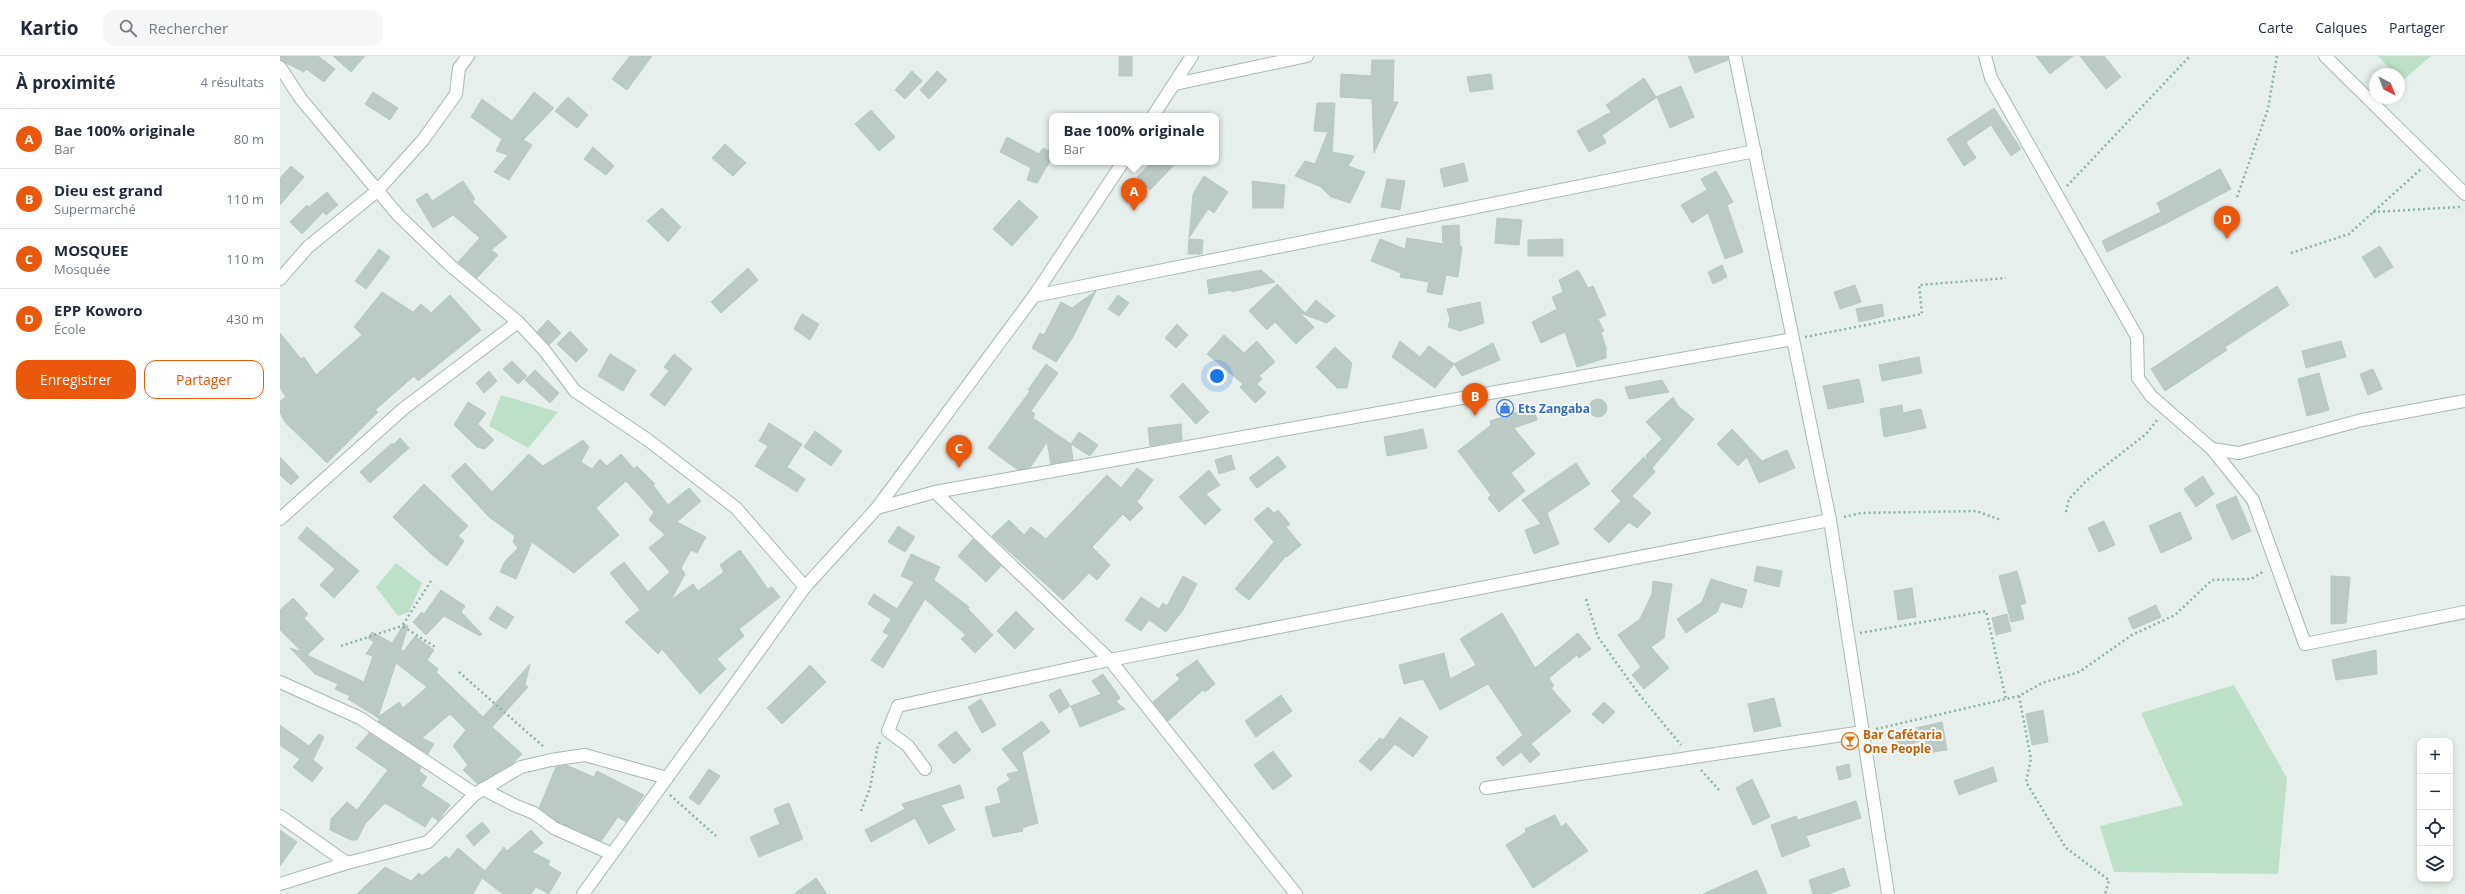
<!DOCTYPE html>
<html lang="fr">
<meta charset="utf-8">
<style>
:root{--surface:#fff;--page:#f6f6f7;--text:#1f2937;--muted:#747a83;--line:#e0e1e3;--accent:#ea580c}
body{margin:0;font-family:"Open Sans",sans-serif;background:var(--page);color:var(--text)}
.controls{position:absolute;right:12px;bottom:12px;display:grid;overflow:hidden;border-radius:8px;box-shadow:0 2px 6px #0003}
.controls button{width:36px;height:36px;display:grid;place-items:center;padding:0;border:0;border-bottom:1px solid var(--line);background:var(--surface);color:var(--text);font:20px sans-serif}
.compass{position:absolute;left:2089px;top:12px;width:36px;height:36px;border-radius:50%;background:var(--surface);box-shadow:0 2px 6px #0003;rotate:138deg}
.you{position:absolute;left:937px;top:320px;width:14px;height:14px;margin:-10px;border:3px solid #fff;border-radius:50%;background:#1a73e8;box-shadow:0 0 0 6px #1a73e833}
.badge{display:grid;place-items:center;width:26px;height:26px;border-radius:50%;background:var(--accent);color:#fff;font-size:13px;font-weight:700}
.pin{position:absolute;translate:-50% -33px;filter:drop-shadow(0 1px 2px #0008)}
.pin::after{content:'';position:absolute;top:21px;width:14px;height:12px;background:inherit;clip-path:polygon(0 0,100% 0,50% 100%)}
.popup{position:absolute;left:769px;top:57px;width:170px;height:52px;box-sizing:border-box;display:grid;place-content:center;border-radius:8px;background:var(--surface);filter:drop-shadow(0 1px 3px #0005);font-size:13px;white-space:nowrap;color:var(--muted)}
.popup b{font-size:15px;color:var(--text)}
.popup::after{content:'';position:absolute;left:50%;top:100%;margin-left:-8px;border:8px solid transparent;border-top-color:var(--surface)}
.list{margin:0;padding:0;list-style:none}
h2{display:flex;justify-content:space-between;align-items:center;height:52px;margin:0;padding:0 16px;font-size:17px}
h2 small{font-size:13px;font-weight:400;color:var(--muted)}
.list li{display:grid;grid-template-columns:26px 1fr auto;gap:12px;align-items:center;box-sizing:border-box;height:60px;padding:0 16px;border-top:1px solid var(--line)}
.list b{display:block;font-size:15px;white-space:nowrap}
.list p{margin:0;font-size:13px;white-space:nowrap;color:var(--muted)}
.list em{font-size:13px;font-style:normal;color:var(--muted)}
.actions{display:flex;gap:8px;padding:12px 16px}
.actions a{flex:1;padding:9px 0;border:1px solid var(--accent);border-radius:12px;text-align:center;font-size:14px;color:var(--accent)}
.actions .main{background:var(--accent);color:#fff}
.icon{flex:none;width:22px;height:22px;fill:none;stroke:currentColor;stroke-width:2;stroke-linecap:round;stroke-linejoin:round}
.map{position:relative;flex:none;width:2185px;height:838px;overflow:hidden}
header{display:flex;align-items:center;gap:24px;box-sizing:border-box;height:56px;padding:0 20px;background:var(--surface);border-bottom:1px solid var(--line)}
header strong{font-size:19px}
nav{display:flex;gap:22px;margin-inline-start:auto;font-size:14px}
.search{width:280px;height:36px;background:var(--page);display:flex;align-items:center;gap:10px;box-sizing:border-box;padding:0 14px;border-radius:12px;color:var(--muted);font-size:15px}
main{display:flex}
aside{flex:1;background:var(--surface)}
.map>svg:first-child{display:block}
</style>
<header>
<strong>Kartio</strong>
<div class="search"><svg class="icon" aria-label="search" viewBox="0 0 24 24"><circle cx="10" cy="10" r="6"/><path d="M15 15l6 6"/></svg>Rechercher</div>
<nav><a>Carte</a><a>Calques</a><a>Partager</a></nav>
</header>
<main>
<aside>
<h2>À proximité<small>4 résultats</small></h2>
<ul class="list">
<li><span class="badge">A</span><div><b>Bae 100% originale</b><p>Bar</p></div><em>80 m</em></li>
<li><span class="badge">B</span><div><b>Dieu est grand</b><p>Supermarché</p></div><em>110 m</em></li>
<li><span class="badge">C</span><div><b>MOSQUEE</b><p>Mosquée</p></div><em>110 m</em></li>
<li><span class="badge">D</span><div><b>EPP Koworo</b><p>École</p></div><em>430 m</em></li>
</ul>
<div class="actions"><a class="main">Enregistrer</a><a>Partager</a></div>
</aside>
<div class="map">
<svg width="2185" height="838" viewBox="0 0 2185 838">
<rect width="100%" height="100%" fill="#e6efeb"/>
<g fill="#bfe0c8">
<polygon points="2098,0 2151,0 2122,25 2119,18 2115,18"/>
<polygon points="221,339 278,356 248,392 209,370"/>
<polygon points="116,507 142,527 129,556 118,560 96,531"/>
<polygon points="1954,629 2007,722 1998,818 1834,816 1820,770 1903,749 1861,657"/>
</g>
<g fill="#bbcac4" stroke="#b8c9c2" fill-rule="evenodd">
<polygon points="0,0 38,0 55,13 44,26 26,13 24,16 0,4"/>
<polygon points="53,0 85,0 71,16"/>
<polygon points="350,0 372,0 347,34 332,23"/>
<rect x="839" y="0" width="13" height="20"/>
<polygon points="1408,0 1448,0 1448,4 1415,17"/>
<polygon points="1756,0 1793,0 1770,18"/>
<polygon points="1800,0 1824,0 1841,21 1826,33"/>
<polygon points="1092,4 1114,4 1113,46 1118,46 1094,97 1092,43 1060,41 1061,18 1091,20"/>
<polygon points="632,15 642,25 625,43 615,34"/>
<polygon points="657,15 667,24 649,43 640,34"/>
<polygon points="1211,18 1213,33 1190,36 1187,21"/>
<polygon points="1364,22 1376,41 1401,30 1414,61 1390,72 1377,41 1322,79 1326,87 1309,96 1297,75 1331,56 1326,49"/>
<polygon points="93,36 118,52 110,64 85,48"/>
<polygon points="254,36 274,52 243,84 252,89 229,124 214,116 228,99 216,95 222,83 191,61 202,43 232,65"/>
<polygon points="288,41 308,59 297,72 275,55"/>
<polygon points="1037,47 1055,47 1052,96 1074,100 1068,110 1085,116 1070,147 1051,141 1041,131 1015,120 1025,105 1035,108 1048,76 1034,75"/>
<polygon points="1714,52 1741,93 1731,100 1711,69 1686,86 1696,102 1684,110 1667,83"/>
<polygon points="591,54 615,81 599,95 575,68"/>
<polygon points="727,81 759,98 763,92 772,97 772,102 757,127 747,124 751,112 720,96"/>
<polygon points="445,88 466,107 453,120 432,102"/>
<polygon points="313,91 334,110 326,119 304,103"/>
<polygon points="872,106 897,106 870,134 857,121"/>
<polygon points="1184,107 1188,125 1164,131 1160,113"/>
<polygon points="11,110 24,121 0,149 0,122"/>
<polygon points="1940,113 1951,133 1887,167 1827,196 1822,185 1881,156 1877,147"/>
<polygon points="1436,115 1453,146 1447,149 1463,196 1445,203 1428,157 1412,167 1401,149 1427,134 1421,123"/>
<polygon points="924,120 948,136 934,157 928,153 909,182 913,138"/>
<polygon points="1107,123 1125,125 1120,154 1101,151"/>
<polygon points="183,125 195,143 192,145 227,181 211,194 218,199 197,222 178,206 200,182 173,159 153,172 136,144 147,137 152,145"/>
<polygon points="972,125 1005,129 1003,152 973,152"/>
<polygon points="47,136 58,149 46,159 43,156 22,178 10,166 27,149 29,151"/>
<polygon points="739,144 758,161 732,190 713,173"/>
<polygon points="382,152 401,171 388,186 367,165"/>
<polygon points="1217,162 1242,164 1239,189 1215,187"/>
<polygon points="1179,169 1180,190 1182,191 1178,221 1166,219 1162,239 1147,236 1149,226 1120,221 1121,217 1091,205 1100,183 1125,193 1127,182 1163,188 1162,170"/>
<polygon points="909,183 923,184 922,198 908,198"/>
<polygon points="1283,183 1283,200 1248,200 1248,184"/>
<polygon points="2100,190 2113,211 2095,222 2082,201"/>
<polygon points="99,193 110,201 86,233 75,225"/>
<polygon points="1442,209 1447,221 1433,228 1428,216"/>
<polygon points="468,212 478,224 441,257 431,246"/>
<polygon points="981,214 995,226 952,236 951,234 929,238 927,224"/>
<polygon points="1298,214 1308,232 1313,230 1326,259 1318,263 1324,275 1321,276 1326,292 1326,302 1297,311 1285,276 1261,287 1252,266 1277,253 1272,241 1283,236 1279,224"/>
<polygon points="997,228 1025,257 1036,244 1055,260 1047,267 1020,257 1034,271 1016,288 995,266 987,274 969,255"/>
<polygon points="1575,229 1581,246 1560,253 1554,236"/>
<polygon points="1997,230 2009,249 1945,291 1947,294 1885,335 1871,313"/>
<polygon points="816,235 793,281 776,306 752,292 760,277 764,279 781,246 792,252"/>
<polygon points="102,236 133,256 141,248 151,257 170,239 201,274 138,325 134,320 95,354 98,356 47,407 5,366 0,357 0,345 6,341 0,332 0,277 21,303 24,301 36,319 82,279 74,271"/>
<polygon points="838,239 849,247 839,260 828,253"/>
<polygon points="1200,246 1204,267 1180,275 1168,271 1170,263 1167,253"/>
<polygon points="1602,248 1604,260 1579,266 1576,253"/>
<polygon points="522,258 539,268 530,284 514,273"/>
<polygon points="268,264 281,277 269,289 257,276"/>
<polygon points="897,268 908,279 896,292 885,282"/>
<polygon points="290,275 308,294 296,306 277,288"/>
<polygon points="944,279 964,297 977,285 995,306 979,320 982,323 977,328 986,337 975,347 960,331 963,328 927,298"/>
<polygon points="1120,285 1140,301 1149,290 1174,308 1155,332 1112,301"/>
<polygon points="2061,285 2066,301 2026,312 2022,295"/>
<polygon points="1213,287 1220,304 1182,320 1174,308"/>
<polygon points="1055,291 1072,307 1067,332 1057,332 1036,311"/>
<polygon points="330,298 356,314 343,335 318,320"/>
<polygon points="394,298 412,313 385,350 370,339 389,315 384,311"/>
<polygon points="1639,301 1642,317 1602,325 1599,309"/>
<polygon points="232,305 247,320 238,328 223,313"/>
<polygon points="766,308 778,317 751,355 755,358 753,362 791,388 793,404 771,408 767,386 750,412 738,414 708,392 750,335 748,334"/>
<polygon points="2093,313 2102,333 2088,339 2080,318"/>
<polygon points="255,314 279,337 270,347 245,324"/>
<polygon points="209,315 217,325 204,337 196,327"/>
<polygon points="2039,317 2049,354 2027,360 2018,323"/>
<polygon points="1579,323 1584,346 1548,353 1543,330"/>
<polygon points="1382,324 1389,336 1349,343 1345,331"/>
<polygon points="903,327 929,356 916,368 890,340"/>
<polygon points="1393,341 1398,350 1414,363 1372,412 1375,416 1352,440 1371,457 1357,472 1349,466 1329,487 1314,473 1341,445 1331,435 1364,401 1368,407 1366,399 1382,383 1366,366"/>
<circle cx="1318" cy="352" r="9"/>
<polygon points="188,346 206,357 198,368 214,384 205,393 197,391 174,369"/>
<polygon points="1622,349 1623,357 1641,353 1646,372 1604,381 1600,353"/>
<polygon points="1253,351 1257,364 1234,372 1255,398 1231,417 1245,435 1219,456 1208,442 1211,439 1178,395 1211,369 1210,365"/>
<polygon points="489,367 522,388 507,411 525,423 517,436 475,410 488,390 479,385"/>
<polygon points="901,368 902,384 870,390 868,372"/>
<polygon points="1143,373 1147,392 1107,400 1104,381"/>
<polygon points="1452,373 1482,405 1507,394 1515,412 1479,427 1467,401 1458,410 1437,388"/>
<polygon points="535,375 562,395 551,410 524,391"/>
<polygon points="799,376 818,389 810,400 791,388"/>
<polygon points="120,382 129,392 90,427 80,416 112,387 113,389"/>
<polygon points="303,384 309,391 301,406 312,413 320,403 327,410 341,398 354,413 357,410 375,428 373,429 388,449 409,432 421,445 397,466 426,481 417,497 411,494 401,512 405,518 391,544 413,528 418,535 444,516 440,509 460,494 488,533 492,531 500,541 459,573 464,580 437,603 446,613 420,638 382,593 378,598 345,566 360,554 330,517 344,506 368,536 390,516 369,492 385,479 369,464 374,456 346,425 316,452 339,479 294,517 252,486 236,523 220,516 225,505 238,492 233,486 235,480 209,461 171,420 185,407 212,436 249,398 263,410"/>
<polygon points="951,399 955,413 939,418 935,404"/>
<polygon points="998,400 1006,411 977,432 969,422"/>
<polygon points="0,401 19,421 11,429 0,419"/>
<polygon points="1296,407 1310,428 1267,457 1279,488 1254,498 1245,474 1261,468 1242,444"/>
<polygon points="857,412 873,424 857,446 863,452 850,465 843,458 812,491 830,509 817,524 809,517 783,544 712,480 729,464 744,479 751,471 766,483 827,419 841,432"/>
<polygon points="929,414 940,429 926,438 941,454 925,469 899,441"/>
<polygon points="1923,420 1934,438 1916,451 1904,433"/>
<polygon points="144,428 188,470 178,480 184,485 167,510 151,498 113,461"/>
<polygon points="1956,440 1971,475 1952,484 1936,449"/>
<polygon points="988,451 994,457 998,454 1010,468 1006,471 1021,489 1007,501 1006,500 969,544 955,533 994,486 974,463"/>
<polygon points="1900,456 1912,483 1881,497 1869,470"/>
<polygon points="1824,465 1835,489 1819,496 1808,472"/>
<polygon points="618,470 635,481 625,496 608,486"/>
<polygon points="27,471 79,515 54,542 40,529 55,513 18,482"/>
<polygon points="693,483 721,510 706,526 678,500"/>
<polygon points="631,498 660,511 654,524 689,551 688,553 713,579 695,597 681,583 686,579 645,543 603,612 591,604 609,579 603,576 611,563 588,548 594,538 617,553 634,526 621,520"/>
<polygon points="1477,510 1502,515 1499,531 1474,525"/>
<polygon points="1737,515 1746,547 1740,549 1744,563 1731,566 1719,520"/>
<polygon points="903,520 917,528 903,554 886,576 869,564 861,575 845,564 861,541 879,553 883,547 887,550"/>
<polygon points="2051,520 2070,521 2066,567 2051,568"/>
<polygon points="1431,523 1467,534 1462,552 1441,546 1437,556 1406,577 1397,563 1422,546"/>
<polygon points="1373,525 1392,528 1384,582 1371,591 1389,612 1364,633 1352,619 1361,611 1338,579 1360,563 1372,538"/>
<polygon points="1632,532 1636,561 1618,564 1614,535"/>
<polygon points="161,534 185,550 181,556 202,578 200,580 164,560 146,579 133,566 142,556 144,558"/>
<path d="M 13,542 L 28,558 L 24,562 L 44,583 L 27,599 L 84,626 L 93,600 L 86,598 L 94,586 L 88,582 L 92,576 L 112,587 L 124,568 L 128,570 L 121,593 L 124,595 L 135,580 L 154,594 L 147,604 L 158,613 L 156,616 L 203,661 L 250,608 L 245,629 L 248,631 L 212,671 L 242,698 L 233,707 L 198,728 L 183,714 L 188,709 L 173,690 L 186,674 L 170,658 L 142,682 L 154,688 L 148,698 L 98,665 L 100,663 L 68,643 L 70,640 L 55,633 L 58,628 L 35,618 L 10,592 L 22,596 L 0,574 L 0,554 ZM 116,607 L 147,631 L 123,652 L 119,646 L 98,661 Z"/>
<polygon points="1876,549 1881,561 1853,573 1848,562"/>
<polygon points="217,550 234,561 226,573 209,563"/>
<polygon points="736,555 754,573 735,593 717,575"/>
<polygon points="1222,557 1255,612 1298,577 1311,593 1299,602 1297,599 1269,622 1274,630 1271,632 1291,655 1251,688 1260,698 1250,707 1241,696 1223,710 1216,702 1243,679 1208,628 1160,654 1143,623 1124,628 1119,609 1164,597 1170,623 1196,609 1180,583"/>
<polygon points="1727,558 1731,575 1716,579 1712,562"/>
<polygon points="2096,594 2097,618 2056,624 2052,604"/>
<polygon points="917,604 935,628 925,636 923,634 888,665 873,646 900,623 896,619"/>
<polygon points="530,609 546,626 502,668 487,652"/>
<polygon points="823,618 840,642 836,646 845,653 800,671 791,650 821,638 812,625"/>
<polygon points="780,633 790,650 779,657 769,639"/>
<polygon points="1001,639 1012,655 976,681 965,665"/>
<polygon points="1494,642 1501,670 1474,676 1468,648"/>
<polygon points="701,643 716,669 702,677 688,651"/>
<polygon points="1324,646 1335,656 1323,668 1312,658"/>
<polygon points="1763,654 1768,686 1752,689 1746,658"/>
<polygon points="1120,661 1148,681 1133,701 1115,688 1091,715 1079,705 1100,682 1103,684"/>
<polygon points="762,665 770,676 742,696 758,767 742,772 743,775 713,781 705,751 721,747 717,732 730,724 727,718 739,715 722,693"/>
<polygon points="1662,666 1667,694 1646,697 1644,684 1622,691 1610,678"/>
<polygon points="0,669 29,690 39,678 44,681 33,704 43,712 32,726 13,711 20,703 0,689"/>
<polygon points="676,675 691,694 674,708 658,689"/>
<polygon points="89,677 141,711 139,715 147,721 141,730 170,749 158,765 152,760 145,771 105,747 85,768 77,784 71,784 50,774 51,763 67,746 77,754 108,714 76,692"/>
<polygon points="993,695 1012,720 993,734 974,709"/>
<polygon points="1569,708 1571,721 1559,724 1556,711"/>
<polygon points="286,709 314,721 317,715 364,739 346,766 338,761 321,785 278,766 259,752 276,711"/>
<polygon points="1713,711 1717,725 1679,739 1674,725"/>
<polygon points="429,713 440,720 419,749 409,742"/>
<polygon points="1472,723 1490,761 1473,769 1456,732"/>
<polygon points="680,729 684,742 661,749 675,774 649,788 635,762 591,786 585,774 625,753 622,748"/>
<polygon points="1576,745 1581,762 1526,780 1530,790 1502,801 1491,769 1516,760 1518,764"/>
<polygon points="509,747 523,783 479,801 470,781 500,768 494,753"/>
<polygon points="1275,759 1281,771 1286,767 1308,795 1253,832 1226,789 1246,776 1245,773"/>
<polygon points="202,766 210,775 194,790 186,780"/>
<polygon points="0,774 17,786 0,810"/>
<polygon points="251,774 263,787 252,796 270,805 268,809 281,817 269,838 256,831 251,838 223,838 202,822 193,838 77,838 105,811 131,825 139,817 142,820 166,800 169,803 178,792 205,815 224,791 227,795"/>
<polygon points="1564,812 1570,830 1548,838 1533,838 1529,824"/>
<polygon points="1477,814 1487,838 1423,838"/>
<polygon points="536,822 547,838 514,838"/>
</g>
<g fill="none" stroke-linecap="round" stroke-linejoin="round">
<g stroke="#a8b8b2" stroke-width="14">
<g id="minor">
<polyline points="1455,0 1550,464 1608,838"/>
<polyline points="1705,0 1711,22 1857,281 1858,322 1871,340 1932,393 1973,444 2025,588 2185,556"/>
<polyline points="2045,0 2185,138"/>
<polyline points="0,11 21,43 118,159 171,210 238,266 265,295 295,335 368,384 456,452 525,531"/>
<polyline points="895,28 1027,0"/>
<polyline points="873,60 912,0"/>
<polyline points="0,223 28,191 97,135 143,84 176,38 179,12 188,0"/>
<polyline points="754,240 1475,95"/>
<polyline points="1932,393 1959,397 2082,364 2185,345"/>
<polyline points="597,452 655,436 1513,283"/>
<polyline points="0,463 123,353 238,266"/>
<polyline points="0,626 80,662 195,738"/>
<polyline points="645,713 628,690 608,675 618,650 830,604 655,436"/>
<polyline points="1206,732 1583,676"/>
<polyline points="203,733 234,749 254,757 274,772 332,798"/>
<polyline points="0,760 67,807"/>
<polyline points="0,828 67,807 148,786 195,738 241,711 271,704 305,699 387,722"/>
<polyline points="303,838 525,531 597,452 754,240 843,106"/>
<polyline points="1016,838 830,604 1550,464"/>
</g>
</g>
<g stroke="#86b3a5" stroke-width="2.5" stroke-dasharray="2 3" stroke-linecap="butt">
<polyline points="1787,130 1910,0"/>
<polyline points="1957,141 1988,53 1997,0"/>
<polyline points="2093,156 2180,151"/>
<polyline points="2011,197 2069,178 2141,113"/>
<polyline points="1525,281 1642,258 1639,229 1726,222"/>
<polyline points="1786,456 1789,443 1806,425 1866,378 1878,363"/>
<polyline points="1564,461 1581,457 1696,455 1721,464"/>
<polyline points="151,525 122,570 157,592"/>
<polyline points="1306,543 1318,581 1358,637 1401,689"/>
<polyline points="1580,577 1706,555 1726,643"/>
<polyline points="61,590 122,570"/>
<polyline points="179,616 265,692"/>
<polyline points="1739,640 1751,703 1746,726 1786,792 1829,824 1825,838"/>
<polyline points="1596,673 1739,640 1762,627 1799,616 1852,579 1895,559 1932,524 1971,523 1984,515"/>
<polyline points="1421,714 1439,734"/>
<polyline points="390,739 436,780"/>
<polyline points="581,755 590,732 598,689 601,685"/>
</g>
<use href="#minor" stroke="#fff" stroke-width="12"/>
</g>
<defs>
<g id="shop-ring" transform="scale(0.9)"><circle r="9.5" fill="#f7fbf9" stroke="#3f7fe0" stroke-width="1.5"/><path d="M-5-2.5h2.3a2.7 3.5 0 0 1 5.4 0H5L5.5 6h-11ZM-1.5-2.5h3a1.5 2.3 0 0 0-3 0Z" fill="#3f7fe0"/></g>
<g id="bar-ring" transform="scale(0.9)"><circle r="9.5" fill="#f7fbf9" stroke="#e8710a" stroke-width="1.5"/><path d="M-6-5H6L.8 .8V4.5H3.5V6h-7V4.5H-.8V.8Z" fill="#e8710a"/></g>
</defs>
<g fill-rule="evenodd">
<use href="#shop-ring" x="1225" y="352"/>
<use href="#bar-ring" x="1570" y="685"/>
</g>
<g text-anchor="middle" dominant-baseline="central" stroke-width="4" stroke-linejoin="round" paint-order="stroke">
<g font-size="12" font-weight="bold" fill="#366cbe" stroke="#f7fbf9" text-anchor="start">
<text x="1238" y="352">Ets Zangaba</text>
</g>
<g font-size="12" font-weight="bold" fill="#c56008" stroke="#f7fbf9" text-anchor="start">
<text x="1583" y="678">Bar Cafétaria<tspan x="1583" dy="14">One People</tspan></text>
</g>
</g>
</svg>
<div class="controls">
<button>+</button>
<button>−</button>
<button><svg class="icon" aria-label="locate" viewBox="0 0 24 24"><circle cx="12" cy="12" r="6"/><path d="M12 2v4M12 18v4M2 12h4M18 12h4"/></svg></button>
<button><svg class="icon" aria-label="layers" viewBox="0 0 24 24"><path d="M12 4l9 5-9 5-9-5zM3 14l9 5 9-5"/></svg></button>
</div>
<svg class="compass" viewBox="-18 -18 36 36"><path d="M0-13l5 13h-10z" fill="#e53935"/><path d="M0 13l5-13h-10z" fill="#747a83"/></svg>
<div class="you"></div>
<div class="pin badge" style="left:854px;top:155px">A</div>
<div class="popup"><b>Bae 100% originale</b>Bar</div>
<div class="pin badge" style="left:1195px;top:360px">B</div>
<div class="pin badge" style="left:679px;top:412px">C</div>
<div class="pin badge" style="left:1947px;top:183px">D</div>
</div>
</main>
